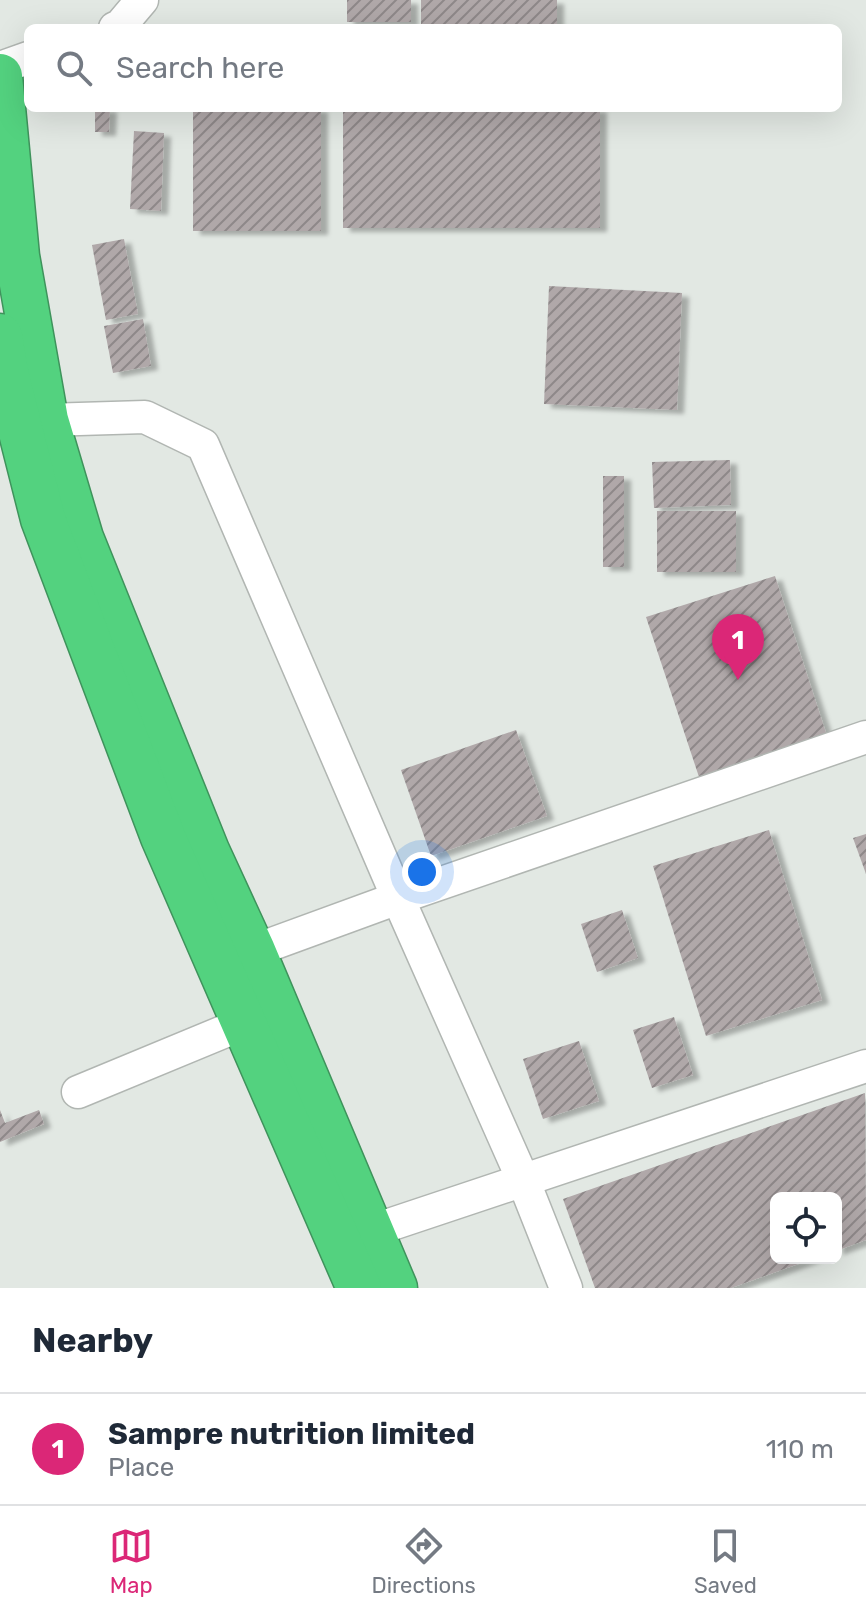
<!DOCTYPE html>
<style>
:root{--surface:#fff;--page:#f6f6f7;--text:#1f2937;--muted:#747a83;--line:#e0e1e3;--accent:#db2777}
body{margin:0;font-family:Rubik,sans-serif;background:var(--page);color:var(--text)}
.controls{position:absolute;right:24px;bottom:24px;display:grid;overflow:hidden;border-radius:12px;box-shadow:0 8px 32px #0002}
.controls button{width:72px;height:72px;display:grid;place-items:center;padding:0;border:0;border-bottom:2px solid var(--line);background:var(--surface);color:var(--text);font:40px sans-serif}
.you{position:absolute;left:422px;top:872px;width:28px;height:28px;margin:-20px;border:6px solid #fff;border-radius:50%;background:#1a73e8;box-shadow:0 0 0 12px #1a73e833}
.badge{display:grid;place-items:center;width:52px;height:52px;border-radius:50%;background:var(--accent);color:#fff;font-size:26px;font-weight:700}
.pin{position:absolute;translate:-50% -66px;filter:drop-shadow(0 2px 4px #0008)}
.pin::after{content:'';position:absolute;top:42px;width:28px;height:24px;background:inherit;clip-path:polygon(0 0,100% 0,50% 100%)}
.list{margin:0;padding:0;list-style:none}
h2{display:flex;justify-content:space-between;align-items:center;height:104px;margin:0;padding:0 32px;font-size:34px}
h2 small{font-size:26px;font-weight:400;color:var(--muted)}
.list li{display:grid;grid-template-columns:52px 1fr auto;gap:24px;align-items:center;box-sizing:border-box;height:112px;padding:0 32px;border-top:2px solid var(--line)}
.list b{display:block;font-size:30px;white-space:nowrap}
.list p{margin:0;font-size:26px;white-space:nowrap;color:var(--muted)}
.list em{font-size:26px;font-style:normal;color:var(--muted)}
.icon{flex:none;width:44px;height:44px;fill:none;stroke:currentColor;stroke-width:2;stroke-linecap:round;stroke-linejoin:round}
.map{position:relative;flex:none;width:866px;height:1288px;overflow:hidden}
.search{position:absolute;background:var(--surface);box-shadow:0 8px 32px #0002;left:24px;right:24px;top:24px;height:88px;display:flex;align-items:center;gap:20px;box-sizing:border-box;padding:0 28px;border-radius:12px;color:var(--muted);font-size:30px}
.sheet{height:216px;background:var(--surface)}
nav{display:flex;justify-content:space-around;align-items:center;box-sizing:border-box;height:112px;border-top:2px solid var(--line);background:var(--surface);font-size:22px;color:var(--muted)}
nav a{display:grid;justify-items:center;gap:4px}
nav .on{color:var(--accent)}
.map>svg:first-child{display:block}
</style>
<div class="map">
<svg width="866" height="1288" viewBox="0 0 866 1288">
<defs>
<pattern id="building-hatch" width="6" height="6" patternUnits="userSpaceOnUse" patternTransform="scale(2)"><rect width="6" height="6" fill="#b0a8a9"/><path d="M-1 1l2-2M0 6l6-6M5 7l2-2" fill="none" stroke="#8e8889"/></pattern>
<filter id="shadow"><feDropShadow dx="7" dy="4" stdDeviation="2" flood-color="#0004"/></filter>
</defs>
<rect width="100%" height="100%" fill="#e2e8e3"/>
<g fill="url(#building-hatch)" filter="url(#shadow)">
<rect x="347" y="0" width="64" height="22"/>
<rect x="421" y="0" width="136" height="25"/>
<polygon points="95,108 110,108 109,132 95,132"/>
<rect x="193" y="108" width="128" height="123"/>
<rect x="343" y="108" width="257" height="120"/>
<polygon points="134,131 164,133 161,211 130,209"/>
<polygon points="124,239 138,314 106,320 92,245"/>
<polygon points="549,286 682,293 677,410 544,404"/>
<polygon points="143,319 151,366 113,373 104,326"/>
<polygon points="730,460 731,505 654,508 652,462"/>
<rect x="603" y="476" width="21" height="91"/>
<rect x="657" y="511" width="79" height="61"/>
<polygon points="775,576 829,742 701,783 646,617"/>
<polygon points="516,730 547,816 431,856 401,770"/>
<polygon points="769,830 822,1000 706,1036 653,866"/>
<polygon points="866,834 866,874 853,838"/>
<polygon points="622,910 638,958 597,972 581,924"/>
<polygon points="674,1017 693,1075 652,1088 633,1030"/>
<polygon points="579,1041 599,1101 543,1119 523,1059"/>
<polygon points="865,1093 866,1240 836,1251 836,1198 776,1198 776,1258 815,1258 731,1288 595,1288 563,1199"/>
<polygon points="0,1110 5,1123 39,1110 44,1124 0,1142"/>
</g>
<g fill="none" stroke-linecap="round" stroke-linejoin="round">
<g stroke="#b1b6b2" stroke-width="35">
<g id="minor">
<polyline points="115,28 120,26 142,0"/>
<polyline points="0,68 28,58"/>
<polyline points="46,420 145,417 203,445 398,898 524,1182 566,1288"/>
<polyline points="253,951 398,898 866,737"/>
<polyline points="78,1092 264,1015"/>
<polyline points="371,1231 866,1066"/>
</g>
</g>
<g stroke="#3f935c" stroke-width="47">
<g id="highway">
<polyline points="0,76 17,256 46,420 81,538 207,851 253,951 395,1288"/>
<polyline points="0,336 7,377 43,519 163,837 359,1288"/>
</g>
</g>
<use href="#minor" stroke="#fff" stroke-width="32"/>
<use href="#highway" stroke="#53d27f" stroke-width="44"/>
</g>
</svg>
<div class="controls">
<button><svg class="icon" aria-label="locate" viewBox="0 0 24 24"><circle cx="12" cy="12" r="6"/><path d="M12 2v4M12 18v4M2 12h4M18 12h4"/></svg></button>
</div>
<div class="you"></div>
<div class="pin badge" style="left:738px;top:680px">1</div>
<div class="search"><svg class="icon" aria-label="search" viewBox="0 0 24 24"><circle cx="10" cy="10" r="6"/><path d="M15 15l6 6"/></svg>Search here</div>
</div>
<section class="sheet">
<h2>Nearby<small></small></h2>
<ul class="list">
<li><span class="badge">1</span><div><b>Sampre nutrition limited</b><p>Place</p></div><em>110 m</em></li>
</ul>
</section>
<nav>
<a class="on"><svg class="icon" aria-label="map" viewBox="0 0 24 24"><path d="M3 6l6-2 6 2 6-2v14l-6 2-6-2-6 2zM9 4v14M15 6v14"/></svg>Map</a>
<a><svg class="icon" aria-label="directions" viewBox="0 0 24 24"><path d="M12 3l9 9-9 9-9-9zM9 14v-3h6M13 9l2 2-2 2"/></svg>Directions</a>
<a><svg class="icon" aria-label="saved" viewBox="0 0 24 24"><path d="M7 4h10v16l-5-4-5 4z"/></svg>Saved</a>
</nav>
